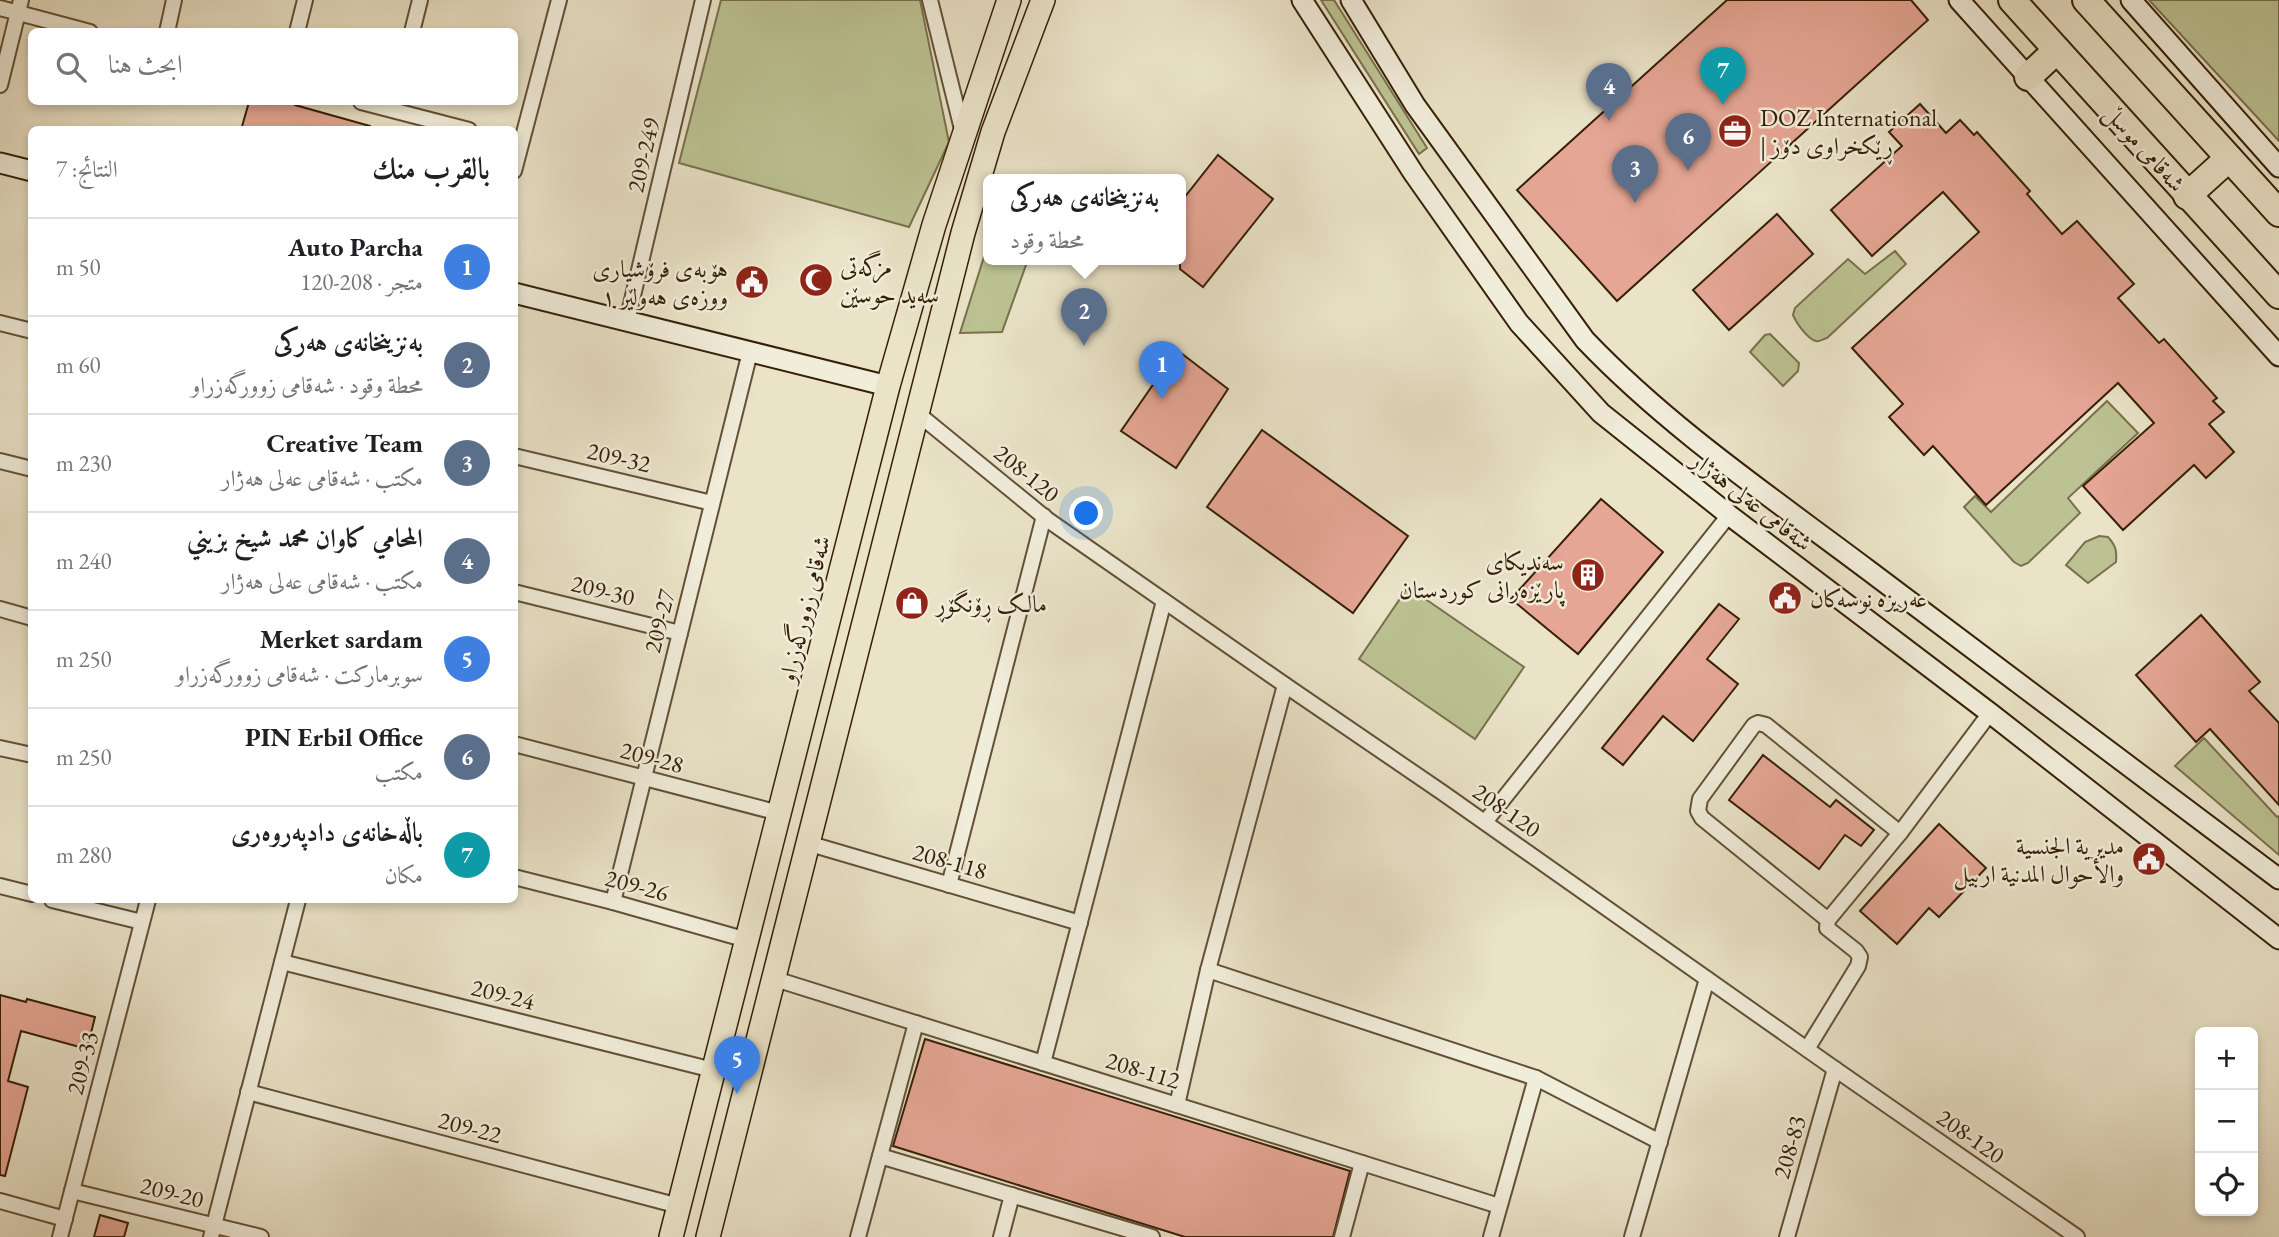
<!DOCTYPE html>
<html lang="ar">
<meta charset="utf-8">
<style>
:root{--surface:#fff;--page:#f6f6f6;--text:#202124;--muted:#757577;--line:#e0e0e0;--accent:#8f2418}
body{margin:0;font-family:"EB Garamond",Amiri,serif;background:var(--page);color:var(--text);direction:rtl}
.controls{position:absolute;right:21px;bottom:21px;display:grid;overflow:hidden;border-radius:10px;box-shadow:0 4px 10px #0003}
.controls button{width:63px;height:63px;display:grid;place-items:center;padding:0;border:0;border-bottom:2px solid var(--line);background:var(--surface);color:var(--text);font:35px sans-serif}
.you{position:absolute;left:1087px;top:514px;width:24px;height:24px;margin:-18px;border:5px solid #fff;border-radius:50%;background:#1a73e8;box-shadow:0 0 0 10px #1a73e833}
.badge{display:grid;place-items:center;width:46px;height:46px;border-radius:50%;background:var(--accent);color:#fff;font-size:23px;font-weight:700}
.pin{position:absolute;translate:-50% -58px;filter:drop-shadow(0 2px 4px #0008)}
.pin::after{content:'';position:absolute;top:37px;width:24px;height:21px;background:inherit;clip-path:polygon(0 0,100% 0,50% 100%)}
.popup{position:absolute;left:983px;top:174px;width:203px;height:91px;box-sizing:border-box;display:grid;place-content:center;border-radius:10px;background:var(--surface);filter:drop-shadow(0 2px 5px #0005);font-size:23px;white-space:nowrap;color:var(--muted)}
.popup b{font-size:26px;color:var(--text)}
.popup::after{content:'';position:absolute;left:50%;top:100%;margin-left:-14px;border:14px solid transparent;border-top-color:var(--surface)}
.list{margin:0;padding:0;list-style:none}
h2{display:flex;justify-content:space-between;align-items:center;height:91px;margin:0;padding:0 28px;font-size:30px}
h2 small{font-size:23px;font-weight:400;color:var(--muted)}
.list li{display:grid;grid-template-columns:46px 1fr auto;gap:21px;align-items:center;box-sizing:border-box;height:98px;padding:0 28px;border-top:2px solid var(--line)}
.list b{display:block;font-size:26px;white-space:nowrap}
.list p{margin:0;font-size:23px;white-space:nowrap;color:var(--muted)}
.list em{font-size:23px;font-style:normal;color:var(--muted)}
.icon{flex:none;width:38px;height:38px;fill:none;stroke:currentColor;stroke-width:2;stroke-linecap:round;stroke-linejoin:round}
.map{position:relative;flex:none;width:2279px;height:1237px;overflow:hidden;direction:ltr}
.search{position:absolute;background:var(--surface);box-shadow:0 4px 10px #0003;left:28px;top:28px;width:490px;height:77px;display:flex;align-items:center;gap:18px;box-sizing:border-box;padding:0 24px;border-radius:10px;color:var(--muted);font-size:26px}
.panel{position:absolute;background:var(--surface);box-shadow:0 4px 10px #0003;left:28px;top:126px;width:490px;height:777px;border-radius:10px;direction:rtl}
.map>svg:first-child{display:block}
</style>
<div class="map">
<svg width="2279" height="1237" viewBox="0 0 2279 1237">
<rect width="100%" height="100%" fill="#eae3c8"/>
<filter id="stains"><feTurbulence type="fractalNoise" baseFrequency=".00286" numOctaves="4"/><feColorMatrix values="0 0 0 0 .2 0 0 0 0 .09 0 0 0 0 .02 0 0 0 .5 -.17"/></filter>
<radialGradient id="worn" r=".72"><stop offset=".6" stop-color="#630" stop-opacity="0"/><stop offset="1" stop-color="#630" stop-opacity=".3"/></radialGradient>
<g fill="#bcc293" stroke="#79704c" stroke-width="2">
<polygon points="721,0 920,0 949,142 909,227 679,163"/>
<polygon points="1321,0 1334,0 1427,148 1419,154"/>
<polygon points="2149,0 2279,0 2279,141"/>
<polygon points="988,244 988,260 1021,260 1026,265 1002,332 960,333"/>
<path d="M 1895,251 L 1906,264 L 1827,338 C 1823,339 1819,342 1816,341 C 1807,339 1796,322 1793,315 L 1795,308 L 1848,259 L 1865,274 Z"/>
<polygon points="1770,334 1799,363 1798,371 1783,386 1750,352 1765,335"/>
<polygon points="2107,401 2138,433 2068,498 2080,513 2028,563 2021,566 2014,562 1964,507 1975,496 1991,512"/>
<path d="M 2099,536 L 2108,537 C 2116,546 2117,551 2116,562 L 2088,583 L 2066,565 L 2085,542 Z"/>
<polygon points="1408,587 1524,667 1475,739 1359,659"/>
<polygon points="2204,738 2277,817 2279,816 2279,855 2175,766"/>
</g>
<g fill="#e5a695" stroke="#361f05" stroke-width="2">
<polygon points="1727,0 1911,0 1928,20 1617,301 1517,190"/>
<polygon points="249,102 292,102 295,105 370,126 370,130 241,130"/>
<polygon points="1920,104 1946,133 1960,120 1974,135 1977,132 2030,191 2027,194 2062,234 2077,221 2134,284 2118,298 2159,343 2164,339 2217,398 2213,401 2224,412 2209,424 2234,452 2206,478 2194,465 2123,530 2083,486 2154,423 2118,383 1986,505 1933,446 1924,455 1889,417 1903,404 1852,348 1979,232 1943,192 1872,256 1831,210 1902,146 1889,132"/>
<polygon points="1218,155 1273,199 1203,287 1180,269 1180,203"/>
<polygon points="1777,214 1813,254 1729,330 1693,290"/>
<polygon points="1177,350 1228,389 1176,468 1121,431"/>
<polygon points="1262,430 1408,536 1353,613 1207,507"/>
<polygon points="1601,499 1663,552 1578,654 1511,599"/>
<polygon points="1719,604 1739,619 1707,659 1738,684 1693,741 1663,716 1623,765 1602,748"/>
<polygon points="2201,615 2260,682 2249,691 2279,723 2279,805 2210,729 2196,742 2136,675"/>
<polygon points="1763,755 1830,807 1836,800 1874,830 1861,846 1845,835 1819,869 1729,800"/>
<polygon points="1939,824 1986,868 1939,917 1929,908 1897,944 1860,911"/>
<polygon points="0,995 26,1002 27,999 95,1017 87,1049 21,1031 8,1081 28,1087 5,1176 0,1175"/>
<polygon points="925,1039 1350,1171 1333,1237 1185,1237 893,1146"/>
<polygon points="100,1215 128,1223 124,1237 94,1237"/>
</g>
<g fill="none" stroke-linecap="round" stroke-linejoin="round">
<g stroke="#635036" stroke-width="18">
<g id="street">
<polyline points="930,0 963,133"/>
<polyline points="0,8 90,32"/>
<polyline points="167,32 174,0"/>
<polyline points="297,32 305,0"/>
<polyline points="412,32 420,0"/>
<polyline points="0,85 21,0"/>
<polyline points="361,102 469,130"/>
<polyline points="514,171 559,0"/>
<polyline points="627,321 703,0"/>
<polyline points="0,323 32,331"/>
<polyline points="917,413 1048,520 1285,685 1443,793 1835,1069 2077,1237"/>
<polyline points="514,456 712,503"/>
<polyline points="0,461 32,469"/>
<polyline points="514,592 680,633"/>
<polyline points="0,609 32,618"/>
<polyline points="514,744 779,813"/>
<polyline points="0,748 32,755"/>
<polyline points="1485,822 1729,515"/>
<polyline points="807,843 1080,923"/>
<polyline points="514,877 613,902 747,940"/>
<polyline points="949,885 1044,516"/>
<polyline points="0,886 32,894"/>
<polyline points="52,900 142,922"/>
<polyline points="613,902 750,352"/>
<polyline points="1828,920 1702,818 1698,811 1700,799 1754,725 1758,723 1766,725 1900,833"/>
<polyline points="282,962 713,1070"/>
<polyline points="1208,970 1536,1078 1660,1142"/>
<polyline points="772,978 1499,1206"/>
<polyline points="1807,1049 1858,966 1860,957 1856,951 1827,928 1828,920 1900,833 1990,713"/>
<polyline points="1043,1063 1164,601"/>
<polyline points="248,1092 679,1206"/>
<polyline points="1177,1105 1208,970 1285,685"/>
<polyline points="880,1156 1152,1237"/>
<polyline points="72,1191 261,1237"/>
<polyline points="0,1201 65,1219"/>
<polyline points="60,1237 148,900"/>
<polyline points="211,1237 298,900"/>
<polyline points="858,1237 916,1023"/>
<polyline points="1001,1237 1012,1195"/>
<polyline points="1342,1237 1362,1163"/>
<polyline points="1491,1237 1536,1078"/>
<polyline points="1632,1237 1707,979"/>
<polyline points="1787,1237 1835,1069"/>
</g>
</g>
<g stroke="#361f05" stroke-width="23">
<g id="secondary">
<polyline points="1302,0 1414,174 1519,323 1601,413 1729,515 1990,713 2279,939"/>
<path d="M 1351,0 L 1415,105 L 1585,340 C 1669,428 1771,497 1868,570 C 2005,673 2142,776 2279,879"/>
<polyline points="1959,0 2279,356"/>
<polyline points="2131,0 2279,167"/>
<polyline points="0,163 32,171"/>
<polyline points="514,293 888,386"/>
</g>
</g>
<g stroke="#361f05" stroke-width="26">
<g id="primary">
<polyline points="671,1237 888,386 934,225 1009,0"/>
<polyline points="708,1237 963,233 993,132 1043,0"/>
</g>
</g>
<g stroke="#361f05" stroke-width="30">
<g id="highway">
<polyline points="2012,0 2279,295"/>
<polyline points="2086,0 2279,213"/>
<polyline points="2028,77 2057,50"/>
<polyline points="2187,196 2229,158"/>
</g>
</g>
<use href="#street" stroke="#f1eddb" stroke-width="14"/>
<use href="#secondary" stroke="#f1eddb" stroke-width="19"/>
<use href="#primary" stroke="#eae3c8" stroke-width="23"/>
<use href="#highway" stroke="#eae3c8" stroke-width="26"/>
</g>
<defs>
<g id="office-disc" transform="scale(1.75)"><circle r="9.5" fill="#8f2418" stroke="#f1eddb"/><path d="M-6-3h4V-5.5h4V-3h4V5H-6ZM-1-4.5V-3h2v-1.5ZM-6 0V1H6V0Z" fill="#fff"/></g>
<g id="mosque-disc" transform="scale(1.75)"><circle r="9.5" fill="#8f2418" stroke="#f1eddb"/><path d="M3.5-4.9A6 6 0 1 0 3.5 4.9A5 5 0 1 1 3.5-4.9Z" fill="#fff"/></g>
<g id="civic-disc" transform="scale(1.75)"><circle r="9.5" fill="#8f2418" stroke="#f1eddb"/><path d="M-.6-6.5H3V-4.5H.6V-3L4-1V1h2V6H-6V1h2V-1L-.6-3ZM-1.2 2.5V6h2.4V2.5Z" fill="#fff"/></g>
<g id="building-disc" transform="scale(1.75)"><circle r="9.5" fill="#8f2418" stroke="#f1eddb"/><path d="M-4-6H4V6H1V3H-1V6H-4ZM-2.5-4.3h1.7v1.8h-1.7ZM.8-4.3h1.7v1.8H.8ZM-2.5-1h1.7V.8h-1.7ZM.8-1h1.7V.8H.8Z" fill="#fff"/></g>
<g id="shop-disc" transform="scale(1.75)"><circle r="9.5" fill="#8f2418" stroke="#f1eddb"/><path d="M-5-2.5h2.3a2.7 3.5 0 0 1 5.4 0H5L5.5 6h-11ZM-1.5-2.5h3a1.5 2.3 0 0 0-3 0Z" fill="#fff"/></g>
</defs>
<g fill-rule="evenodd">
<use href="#office-disc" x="1735" y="131"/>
<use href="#mosque-disc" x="816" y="280"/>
<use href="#civic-disc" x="752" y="282"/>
<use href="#building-disc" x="1588" y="575"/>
<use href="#civic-disc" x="1785" y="598"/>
<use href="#shop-disc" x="912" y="603"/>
<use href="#civic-disc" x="2149" y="859"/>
</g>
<g text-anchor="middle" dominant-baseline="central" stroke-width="5" stroke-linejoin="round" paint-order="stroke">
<g font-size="24" fill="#361f05" stroke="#f1eddb" text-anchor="start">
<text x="1760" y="117">DOZ International<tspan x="1760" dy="28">| ڕێکخراوی دۆز</tspan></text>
<text x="840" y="266">مزگەتی<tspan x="840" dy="28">سەید حوسێن</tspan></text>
<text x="728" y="268" text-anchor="end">هۆبەی فرۆشیاری<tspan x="728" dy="28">ووزەی هەولێر ١</tspan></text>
<text x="1564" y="561" text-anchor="end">سەندیکای<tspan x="1564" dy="28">پارێزەرانی کوردستان</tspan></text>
<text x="1810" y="598">عەریزە نوسەکان</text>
<text x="936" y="603">مالک ڕۆنگۆڕ</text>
<text x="2124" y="845" text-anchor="end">مديرية الجنسية<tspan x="2124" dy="28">والأحوال المدنية اربيل</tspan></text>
</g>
<g font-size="24" fill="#361f05" stroke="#f1eddb">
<text transform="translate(2145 148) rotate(48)">شەقامی موسڵ</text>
<text transform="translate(643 155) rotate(-77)">209-249</text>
<text transform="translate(619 457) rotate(13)">209-32</text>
<text transform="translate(1027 473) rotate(39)">208-120</text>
<text transform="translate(1752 501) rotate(38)">شەقامی عەلی هەژار</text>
<text transform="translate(603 590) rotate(14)">209-30</text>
<text transform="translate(804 609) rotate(-76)">شەقامی زوورگەزراو</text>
<text transform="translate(659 621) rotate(-76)">209-27</text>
<text transform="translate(652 757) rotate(15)">209-28</text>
<text transform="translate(1507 810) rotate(35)">208-120</text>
<text transform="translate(950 861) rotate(16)">208-118</text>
<text transform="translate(637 885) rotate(15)">209-26</text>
<text transform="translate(503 994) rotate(14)">209-24</text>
<text transform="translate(82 1063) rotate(-75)">209-33</text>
<text transform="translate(1143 1070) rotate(17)">208-112</text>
<text transform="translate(470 1127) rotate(15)">209-22</text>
<text transform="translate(1971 1136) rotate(35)">208-120</text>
<text transform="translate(1789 1147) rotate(-74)">208-83</text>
<text transform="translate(172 1192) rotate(14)">209-20</text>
</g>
</g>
<rect width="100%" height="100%" filter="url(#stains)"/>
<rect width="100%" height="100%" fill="url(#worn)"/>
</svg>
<div class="controls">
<button>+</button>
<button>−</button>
<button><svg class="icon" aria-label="locate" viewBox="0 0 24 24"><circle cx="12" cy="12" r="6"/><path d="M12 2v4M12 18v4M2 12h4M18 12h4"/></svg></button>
</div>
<div class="you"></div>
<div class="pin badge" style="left:1162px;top:399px;background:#3f7fe0">1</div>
<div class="pin badge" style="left:1084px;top:346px;background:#5c6f8a">2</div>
<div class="popup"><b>بەنزینخانەی هەرکی</b>محطة وقود</div>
<div class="pin badge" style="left:1635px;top:203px;background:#5c6f8a">3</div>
<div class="pin badge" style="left:1609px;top:121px;background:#5c6f8a">4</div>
<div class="pin badge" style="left:737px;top:1094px;background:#3f7fe0">5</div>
<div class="pin badge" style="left:1688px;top:171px;background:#5c6f8a">6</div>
<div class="pin badge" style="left:1723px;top:105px;background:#0f9aa8">7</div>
<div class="search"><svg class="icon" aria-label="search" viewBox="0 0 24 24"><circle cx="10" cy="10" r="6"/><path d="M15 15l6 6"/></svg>ابحث هنا</div>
<section class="panel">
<h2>بالقرب منك<small>النتائج: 7</small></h2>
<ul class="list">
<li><span class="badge" style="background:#3f7fe0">1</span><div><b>Auto Parcha</b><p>متجر · 208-120</p></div><em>50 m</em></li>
<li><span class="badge" style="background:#5c6f8a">2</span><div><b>بەنزینخانەی هەرکی</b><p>محطة وقود · شەقامی زوورگەزراو</p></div><em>60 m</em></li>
<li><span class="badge" style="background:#5c6f8a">3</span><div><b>Creative Team</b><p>مكتب · شەقامی عەلی هەژار</p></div><em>230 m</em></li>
<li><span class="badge" style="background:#5c6f8a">4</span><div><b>المحامي كاوان محمد شيخ بزيني</b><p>مكتب · شەقامی عەلی هەژار</p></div><em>240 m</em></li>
<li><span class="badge" style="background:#3f7fe0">5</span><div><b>Merket sardam</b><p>سوبرماركت · شەقامی زوورگەزراو</p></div><em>250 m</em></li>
<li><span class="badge" style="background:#5c6f8a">6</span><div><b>PIN Erbil Office</b><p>مكتب</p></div><em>250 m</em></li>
<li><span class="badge" style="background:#0f9aa8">7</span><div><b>باڵەخانەی دادپەروەری</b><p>مكان</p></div><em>280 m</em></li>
</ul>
</section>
</div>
